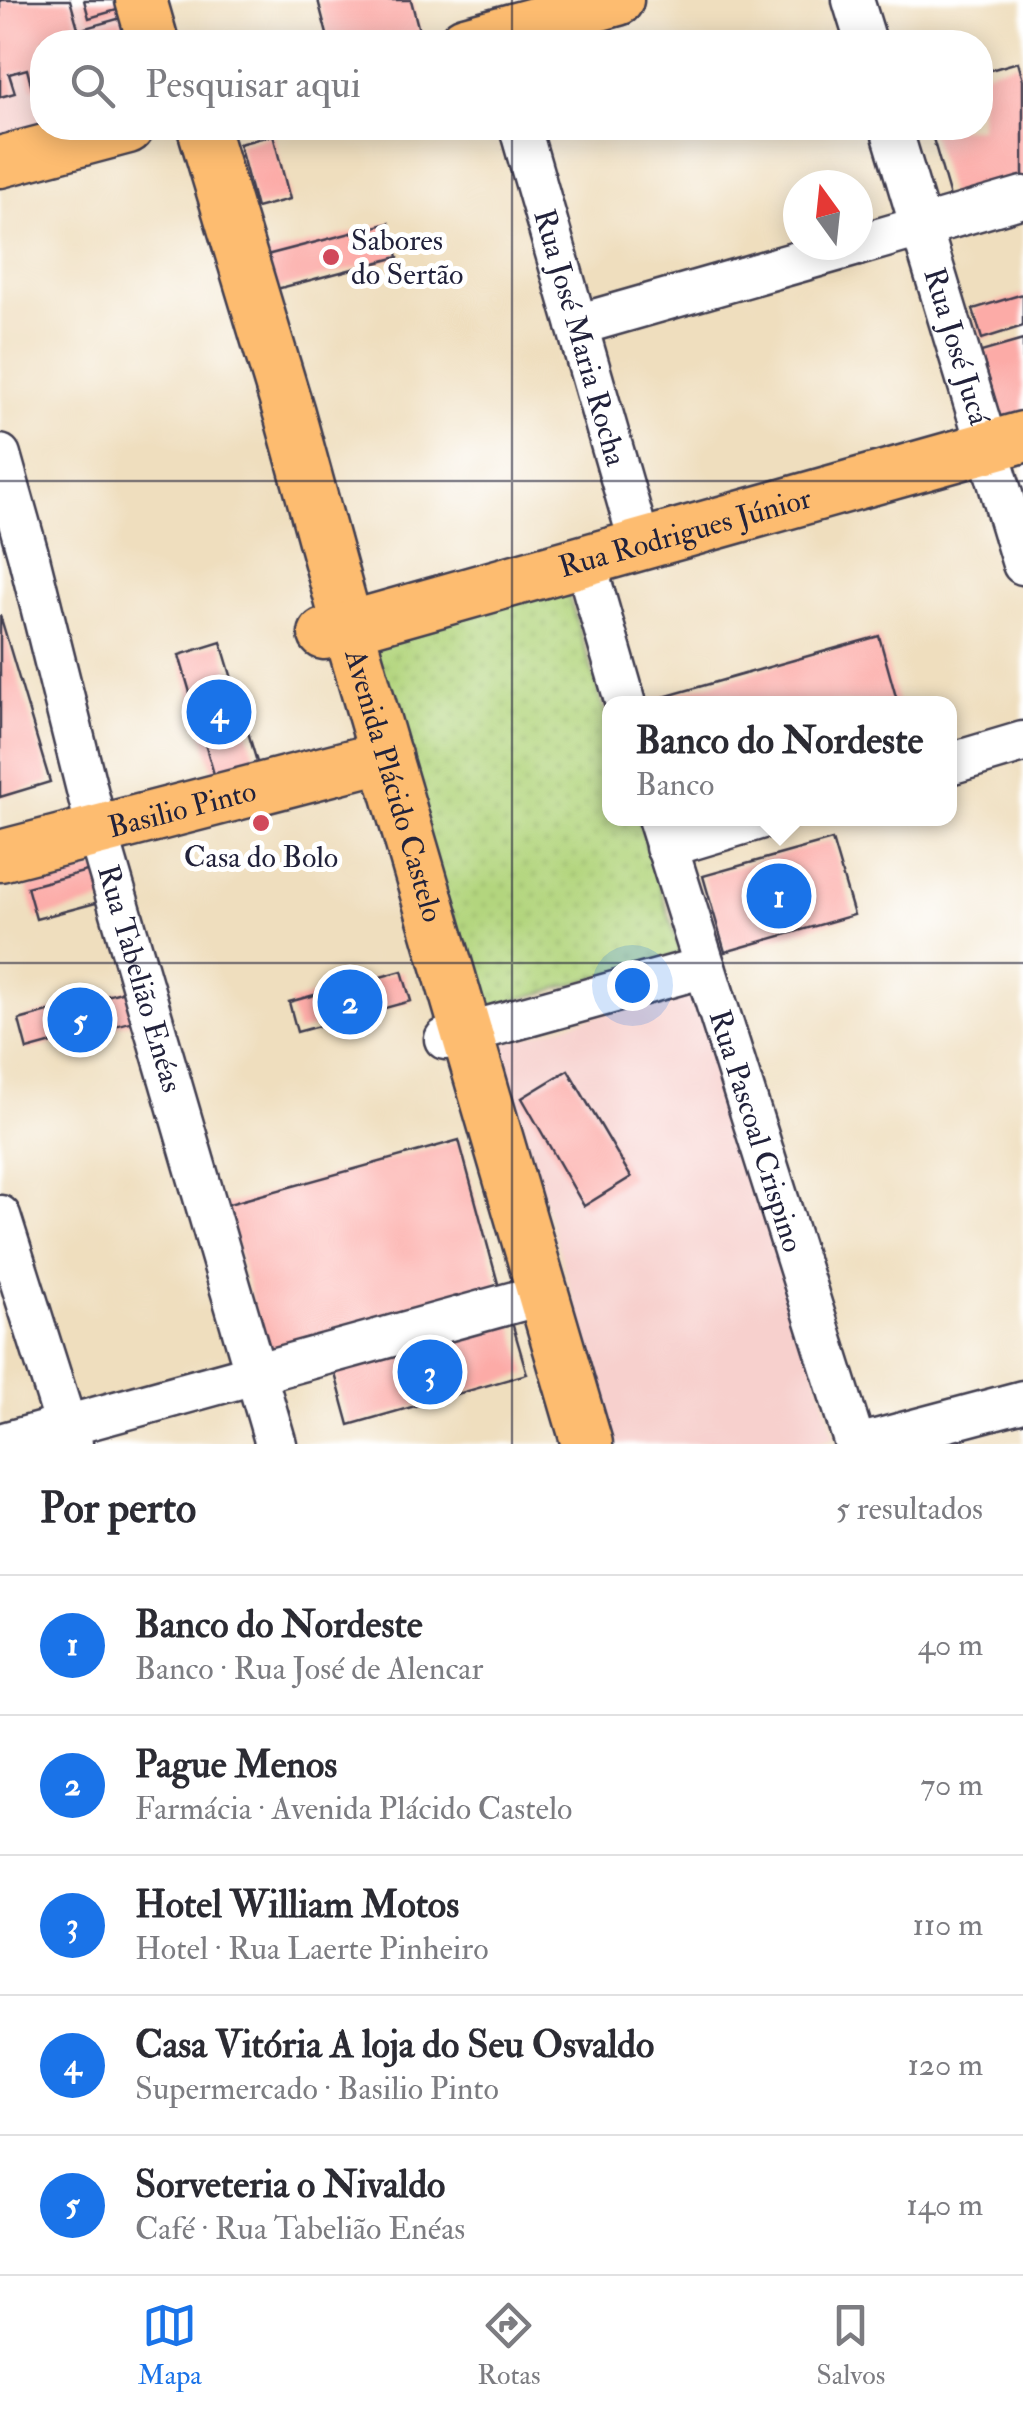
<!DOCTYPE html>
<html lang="pt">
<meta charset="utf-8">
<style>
:root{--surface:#fff;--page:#f2f2f3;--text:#2b2b33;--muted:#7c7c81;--line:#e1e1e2;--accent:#1a73e8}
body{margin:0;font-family:"IM FELL Double Pica",serif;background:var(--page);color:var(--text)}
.compass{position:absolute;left:783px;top:170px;width:90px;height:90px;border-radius:50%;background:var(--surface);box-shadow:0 5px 25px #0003;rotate:345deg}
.you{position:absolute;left:632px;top:985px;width:35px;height:35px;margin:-25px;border:8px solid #fff;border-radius:50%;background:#1a73e8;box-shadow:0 0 0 15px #1a73e833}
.badge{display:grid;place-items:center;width:65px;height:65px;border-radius:50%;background:var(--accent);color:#fff;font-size:32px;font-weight:700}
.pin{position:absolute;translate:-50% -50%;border:5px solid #fff;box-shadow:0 2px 10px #0006}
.popup{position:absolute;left:602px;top:696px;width:355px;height:130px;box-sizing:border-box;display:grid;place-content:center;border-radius:20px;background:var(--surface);filter:drop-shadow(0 2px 8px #0005);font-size:32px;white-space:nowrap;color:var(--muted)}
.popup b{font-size:38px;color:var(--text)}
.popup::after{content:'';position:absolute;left:50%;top:100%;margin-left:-20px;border:20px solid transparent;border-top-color:var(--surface)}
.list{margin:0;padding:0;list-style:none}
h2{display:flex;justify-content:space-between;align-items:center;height:130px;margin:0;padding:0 40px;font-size:42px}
h2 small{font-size:32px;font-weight:400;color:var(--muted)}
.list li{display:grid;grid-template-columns:65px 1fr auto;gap:30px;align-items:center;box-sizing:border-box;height:140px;padding:0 40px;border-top:2px solid var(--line)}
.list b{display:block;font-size:38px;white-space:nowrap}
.list p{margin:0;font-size:32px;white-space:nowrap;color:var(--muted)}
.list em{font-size:32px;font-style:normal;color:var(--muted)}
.icon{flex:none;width:55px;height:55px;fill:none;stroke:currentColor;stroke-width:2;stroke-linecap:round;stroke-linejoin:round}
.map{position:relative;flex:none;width:1023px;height:1444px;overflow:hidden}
.search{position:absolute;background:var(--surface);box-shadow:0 5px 25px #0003;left:30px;right:30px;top:30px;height:110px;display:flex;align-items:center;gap:25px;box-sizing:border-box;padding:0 35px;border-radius:40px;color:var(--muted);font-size:38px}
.sheet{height:830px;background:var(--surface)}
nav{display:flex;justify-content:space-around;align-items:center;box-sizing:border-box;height:140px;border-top:2px solid var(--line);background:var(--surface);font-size:28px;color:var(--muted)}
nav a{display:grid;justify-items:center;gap:5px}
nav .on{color:var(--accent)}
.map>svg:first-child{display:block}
</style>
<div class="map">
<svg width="1023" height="1444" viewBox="0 0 1023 1444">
<defs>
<pattern id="park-dots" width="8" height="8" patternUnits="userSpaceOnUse" patternTransform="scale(2.5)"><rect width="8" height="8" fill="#b3d57e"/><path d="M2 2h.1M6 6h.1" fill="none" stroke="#9ab76e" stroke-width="1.8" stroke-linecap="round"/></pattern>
</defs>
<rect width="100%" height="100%" fill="#fff"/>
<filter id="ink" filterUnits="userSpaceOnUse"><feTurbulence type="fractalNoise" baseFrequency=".01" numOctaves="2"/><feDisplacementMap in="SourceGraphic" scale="20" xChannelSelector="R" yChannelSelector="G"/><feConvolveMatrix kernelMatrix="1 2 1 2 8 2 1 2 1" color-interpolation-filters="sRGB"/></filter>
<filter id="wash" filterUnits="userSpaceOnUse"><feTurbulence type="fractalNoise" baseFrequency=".0048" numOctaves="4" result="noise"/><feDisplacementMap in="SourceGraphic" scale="40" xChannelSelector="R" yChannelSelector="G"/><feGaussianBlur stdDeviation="2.25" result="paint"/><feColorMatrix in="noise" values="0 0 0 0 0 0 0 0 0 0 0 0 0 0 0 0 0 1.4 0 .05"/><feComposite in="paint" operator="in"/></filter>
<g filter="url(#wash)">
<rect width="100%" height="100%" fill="#efdebe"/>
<g fill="#f7d0cd">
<polygon points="0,0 121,0 134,42 42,42 42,125 0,136"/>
<polygon points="705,983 835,1437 812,1444 616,1444 498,1045"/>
</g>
<polygon fill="url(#park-dots)" stroke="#6a7c5c" stroke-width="2.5" points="562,575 609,724 609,818 639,819 681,954 474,1012 364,633"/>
<g id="blocks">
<g fill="#fcaba7">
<polygon points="0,0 70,0 82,42 42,42 42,66 40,67 42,85 32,89 27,69 9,74 15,93 0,97"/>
<polygon points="84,0 121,0 124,8 89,18"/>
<polygon points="318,0 411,0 422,42 329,42"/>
<polygon points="121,18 127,42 89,42 85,28"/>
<polygon points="1018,62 1023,80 1023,191 954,211 930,128 980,128 980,73"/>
<polygon points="273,135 290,199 256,208 239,144"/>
<polygon points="389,223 398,257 273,290 263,256"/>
<polygon points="1023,294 1023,326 982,339 973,309"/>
<polygon points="1023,340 1023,433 1006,438 981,352"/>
<polygon points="0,615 50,782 0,797"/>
<polygon points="879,636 898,704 658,704 656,699"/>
<polygon points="221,642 259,769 216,781 179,655"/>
<polygon points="832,840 854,915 725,952 703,876"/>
<polygon points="98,868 107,900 36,919 27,887"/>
<polygon points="402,971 411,1001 297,1032 289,1002"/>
<polygon points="132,989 141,1019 27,1050 19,1020"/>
<polygon points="568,1070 631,1177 584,1206 522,1098"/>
<polygon points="459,1140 500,1291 268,1357 225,1205"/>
<polygon points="511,1319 527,1374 349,1425 334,1370"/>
</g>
</g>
</g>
<g filter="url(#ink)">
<use href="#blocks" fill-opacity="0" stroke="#413e4f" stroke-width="2.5"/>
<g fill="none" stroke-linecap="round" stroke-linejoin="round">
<g stroke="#413e4f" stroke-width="45">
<g id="minor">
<polyline points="853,0 866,42"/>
<path id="s1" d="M 520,128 L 640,544"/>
<path id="s2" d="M 891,128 L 1023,564"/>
<polyline points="858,245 1023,197"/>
<polyline points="577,325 857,245"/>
<path id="s3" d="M 0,455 L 28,554 L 97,830 L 276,1444"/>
<polyline points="584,558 626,704"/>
<polyline points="949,764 1023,742"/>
<path id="s4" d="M 658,818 L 855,1444"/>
<polyline points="666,847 762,818"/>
<polyline points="445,1039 705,967"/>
<polyline points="0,1216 72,1444"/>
<polyline points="0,1444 544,1294"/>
<polyline points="861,1444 1023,1401"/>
</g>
</g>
<g stroke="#413e4f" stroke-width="55">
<g id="major">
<polyline points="141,0 153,42"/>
<polyline points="465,42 618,0"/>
<path id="s5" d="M 203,128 L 289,413 L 348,628 L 587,1444"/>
<polyline points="0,162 128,128"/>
<path id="s6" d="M 324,634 L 1023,437"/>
<path id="s7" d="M 0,856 L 386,756"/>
</g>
</g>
<use href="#minor" stroke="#fff" stroke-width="40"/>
<use href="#major" stroke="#fdbc6f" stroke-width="50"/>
</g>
</g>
<path fill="none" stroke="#22223b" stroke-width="2.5" stroke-opacity="0.55" d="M 512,0 L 512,42M 512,128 L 512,1444M 0,481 L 1023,481M 0,963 L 1023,963"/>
<g fill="#d1495b" stroke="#fff" stroke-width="4">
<circle cx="331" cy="257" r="10"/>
<circle cx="261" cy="823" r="10"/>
</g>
<g text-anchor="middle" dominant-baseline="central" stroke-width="10" stroke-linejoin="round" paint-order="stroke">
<g font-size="30" fill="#22223b" stroke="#fff" text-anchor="start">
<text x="351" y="240">Sabores<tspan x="351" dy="34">do Sertão</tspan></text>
<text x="261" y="857" text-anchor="middle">Casa do Bolo</text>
</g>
<g font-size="30" fill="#22223b" stroke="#fff">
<text stroke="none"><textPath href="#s1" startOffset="218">Rua José Maria Rocha</textPath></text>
<text stroke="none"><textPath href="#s2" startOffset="228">Rua José Jucá</textPath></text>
<text stroke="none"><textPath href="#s6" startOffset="375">Rua Rodrigues Júnior</textPath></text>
<text stroke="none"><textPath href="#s5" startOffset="685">Avenida Plácido Castelo</textPath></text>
<text stroke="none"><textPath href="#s7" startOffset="188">Basilio Pinto</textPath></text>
<text stroke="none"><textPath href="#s3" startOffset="542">Rua Tabelião Enéas</textPath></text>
<text stroke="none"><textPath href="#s4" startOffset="328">Rua Pascoal Crispino</textPath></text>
</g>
</g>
</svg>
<svg class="compass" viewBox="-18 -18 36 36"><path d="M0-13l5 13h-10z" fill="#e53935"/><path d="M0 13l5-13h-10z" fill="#7c7c81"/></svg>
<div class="you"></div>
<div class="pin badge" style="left:779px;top:896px">1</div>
<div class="popup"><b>Banco do Nordeste</b>Banco</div>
<div class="pin badge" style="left:350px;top:1002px">2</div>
<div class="pin badge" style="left:430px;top:1372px">3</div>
<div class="pin badge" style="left:219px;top:712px">4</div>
<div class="pin badge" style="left:80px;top:1020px">5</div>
<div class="search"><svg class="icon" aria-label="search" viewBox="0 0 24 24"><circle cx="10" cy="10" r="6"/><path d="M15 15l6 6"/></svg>Pesquisar aqui</div>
</div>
<section class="sheet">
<h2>Por perto<small>5 resultados</small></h2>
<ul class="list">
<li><span class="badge">1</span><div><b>Banco do Nordeste</b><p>Banco · Rua José de Alencar</p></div><em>40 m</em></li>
<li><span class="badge">2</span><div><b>Pague Menos</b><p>Farmácia · Avenida Plácido Castelo</p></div><em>70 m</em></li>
<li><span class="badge">3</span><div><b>Hotel William Motos</b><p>Hotel · Rua Laerte Pinheiro</p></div><em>110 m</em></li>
<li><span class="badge">4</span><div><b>Casa Vitória A loja do Seu Osvaldo</b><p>Supermercado · Basilio Pinto</p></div><em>120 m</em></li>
<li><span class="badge">5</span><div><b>Sorveteria o Nivaldo</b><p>Café · Rua Tabelião Enéas</p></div><em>140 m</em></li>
</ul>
</section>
<nav>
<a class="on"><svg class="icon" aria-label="map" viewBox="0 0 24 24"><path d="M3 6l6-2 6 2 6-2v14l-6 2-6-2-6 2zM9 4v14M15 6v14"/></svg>Mapa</a>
<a><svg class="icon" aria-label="directions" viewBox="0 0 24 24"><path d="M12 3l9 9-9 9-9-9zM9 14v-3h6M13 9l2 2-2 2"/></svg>Rotas</a>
<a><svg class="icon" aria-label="saved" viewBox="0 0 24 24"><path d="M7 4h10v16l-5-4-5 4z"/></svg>Salvos</a>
</nav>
